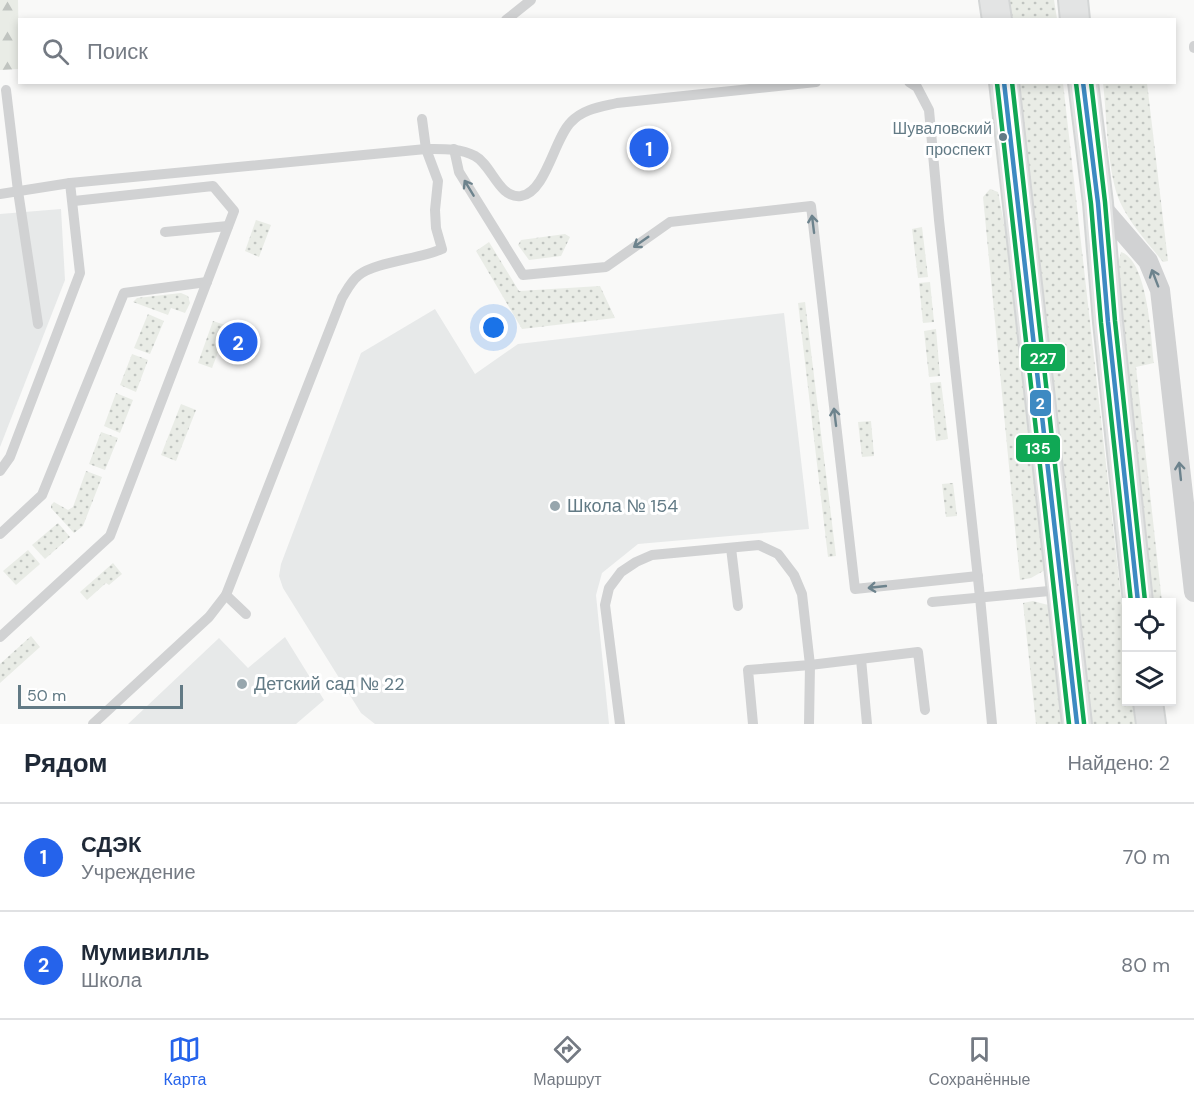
<!DOCTYPE html>
<html lang="ru">
<meta charset="utf-8">
<style>
:root{--surface:#fff;--page:#f2f2f3;--text:#1f2937;--muted:#747a83;--line:#e0e1e3;--accent:#2563eb}
body{margin:0;font-family:"DM Sans",sans-serif;background:var(--page);color:var(--text)}
.controls{position:absolute;right:18px;bottom:18px;display:grid;overflow:hidden;border-radius:0px;box-shadow:0 3px 9px #0003}
.controls button{width:54px;height:54px;display:grid;place-items:center;padding:0;border:0;border-bottom:2px solid var(--line);background:var(--surface);color:var(--text);font:30px sans-serif}
.scale{position:absolute;left:18px;bottom:15px;width:165px;box-sizing:border-box;padding-left:6px;border:3px solid #627a85;border-top:0;font-size:16px;line-height:21px;white-space:nowrap;color:#627a85;-webkit-text-stroke:4px #fff;paint-order:stroke}
.you{position:absolute;left:494px;top:328px;width:21px;height:21px;margin:-15px;border:4px solid #fff;border-radius:50%;background:#1a73e8;box-shadow:0 0 0 9px #1a73e833}
.badge{display:grid;place-items:center;width:39px;height:39px;border-radius:50%;background:var(--accent);color:#fff;font-size:20px;font-weight:700}
.pin{position:absolute;translate:-50% -50%;border:3px solid #fff;box-shadow:0 2px 6px #0006}
.list{margin:0;padding:0;list-style:none}
h2{display:flex;justify-content:space-between;align-items:center;height:78px;margin:0;padding:0 24px;font-size:26px}
h2 small{font-size:20px;font-weight:400;color:var(--muted)}
.list li{display:grid;grid-template-columns:39px 1fr auto;gap:18px;align-items:center;box-sizing:border-box;height:108px;padding:0 24px;border-top:2px solid var(--line)}
.list b{display:block;font-size:22px;white-space:nowrap}
.list p{margin:0;font-size:20px;white-space:nowrap;color:var(--muted)}
.list em{font-size:20px;font-style:normal;color:var(--muted)}
.icon{flex:none;width:33px;height:33px;fill:none;stroke:currentColor;stroke-width:2;stroke-linecap:round;stroke-linejoin:round}
.map{position:relative;flex:none;width:1194px;height:724px;overflow:hidden}
.search{position:absolute;background:var(--surface);box-shadow:0 3px 9px #0003;left:18px;right:18px;top:18px;height:66px;display:flex;align-items:center;gap:15px;box-sizing:border-box;padding:0 21px;border-radius:0px;color:var(--muted);font-size:22px}
.sheet{height:294px;background:var(--surface)}
nav{display:flex;justify-content:space-around;align-items:center;box-sizing:border-box;height:84px;border-top:2px solid var(--line);background:var(--surface);font-size:16px;color:var(--muted)}
nav a{display:grid;justify-items:center;gap:3px}
nav .on{color:var(--accent)}
.map>svg:first-child{display:block}
</style>
<div class="map">
<svg width="1194" height="724" viewBox="0 0 1194 724">
<defs>
<pattern id="grass-dots" width="8" height="8" patternUnits="userSpaceOnUse" patternTransform="scale(1.5)"><rect width="8" height="8" fill="#e9ece6"/><path d="M2 2h.1M6 6h.1" fill="none" stroke="#c0c4c0" stroke-width="1.8" stroke-linecap="round"/></pattern>
<pattern id="forest-firs" width="22" height="20" patternUnits="userSpaceOnUse" patternTransform="scale(1.5)"><rect width="22" height="20" fill="#e9ece6"/><path d="M5 1l3.5 6h-7zM16 11l3.5 6h-7z" fill="#c0c4c0"/></pattern>
</defs>
<rect width="100%" height="100%" fill="#f9f9f8"/>
<g fill="#e7e9e9">
<polygon points="61,209 65,280 0,447 0,214"/>
<polygon points="435,309 475,374 518,344 784,313 809,529 638,544 602,573 596,595 609,724 375,724 361,713 283,588 279,576 281,564 361,353"/>
<polygon points="285,637 324,700 296,724 128,724 219,638 248,668"/>
</g>
<g fill="url(#grass-dots)">
<polygon points="1008,0 1054,0 1057,19 1010,19"/>
<polygon points="1018,83 1063,83 1126,641 1126,702 1133,702 1136,724 1091,724"/>
<path d="M 1103,83 L 1147,83 L 1168,261 L 1163,262 C 1148,243 1130,224 1120,202 C 1107,172 1107,116 1103,83 Z"/>
<polygon points="990,189 998,192 1009,250 1045,570 1031,578 1020,580 983,197"/>
<polygon points="256,220 271,225 259,257 245,251"/>
<polygon points="922,227 928,277 918,278 912,229"/>
<polygon points="565,234 570,237 561,256 529,260 518,245 521,240"/>
<polygon points="489,242 519,291 600,286 615,318 522,329 476,251"/>
<path d="M 1121,252 C 1148,261 1151,338 1154,363 L 1136,367 L 1162,602 L 1151,602 L 1123,337 L 1119,260 Z"/>
<polygon points="930,282 934,322 923,323 919,283"/>
<polygon points="181,293 188,296 190,303 185,313 171,308 168,315 133,302 137,298"/>
<polygon points="805,302 836,556 828,557 798,303"/>
<polygon points="148,314 164,321 150,354 134,348"/>
<polygon points="213,321 228,326 212,368 198,363"/>
<polygon points="936,329 940,376 929,377 924,331"/>
<polygon points="132,354 148,360 136,392 120,385"/>
<polygon points="941,382 948,439 936,441 930,383"/>
<polygon points="116,393 133,400 120,433 104,426"/>
<polygon points="181,404 196,410 176,461 161,455"/>
<polygon points="871,421 874,456 862,457 858,422"/>
<polygon points="101,432 118,438 105,470 89,464"/>
<polygon points="86,471 102,477 83,526 74,533 51,508 51,505 54,502 68,510 73,507"/>
<polygon points="953,483 957,516 946,517 942,484"/>
<polygon points="58,523 70,537 45,559 32,545"/>
<polygon points="28,550 40,564 16,585 3,571"/>
<polygon points="113,563 122,574 109,585 106,583 87,600 80,592"/>
<polygon points="1033,601 1048,605 1062,724 1036,724 1023,603"/>
<polygon points="31,636 40,647 0,683 0,664"/>
</g>
<polygon fill="url(#forest-firs)" points="0,0 18,0 19,69 0,70"/>
<g fill="none" stroke-linecap="round" stroke-linejoin="round">
<g stroke="#d4d6d6" stroke-width="32">
<g id="secondary">
<polyline points="994,0 997,20"/>
<polyline points="1073,0 1075,20"/>
<polyline points="1004,82 1077,724"/>
<polyline points="1083,82 1098,203 1108,322 1138,602"/>
<polyline points="1148,702 1151,724"/>
</g>
</g>
<g stroke="#d1d2d3" stroke-width="10">
<polyline points="506,20 531,0"/>
<polyline points="1194,46 1194,48"/>
<polyline points="909,82 917,87 929,110 939,220 980,597 992,724"/>
<polyline points="6,90 18,191 38,324"/>
<polyline points="454,149 459,172 523,275 606,267 670,222 811,206 855,589 978,576"/>
<path d="M 0,194 L 70,183 L 426,149 C 442,149 460,148 475,156 C 492,165 499,199 521,196 C 546,192 554,139 571,122 C 583,109 600,107 617,103 L 816,82"/>
<polyline points="165,232 228,226"/>
<polyline points="0,471 10,457 80,273 70,183"/>
<polyline points="0,534 42,495 124,293 207,282"/>
<polyline points="731,548 738,606"/>
<polyline points="226,595 246,614"/>
<polyline points="932,602 1060,590"/>
<polyline points="0,637 110,536 234,211 213,186 74,201"/>
<polyline points="861,659 867,724"/>
<path d="M 93,724 L 209,617 L 226,595 L 342,298 C 347,290 351,281 359,275 C 376,262 419,259 442,249 L 436,228 L 435,210 L 438,181 L 426,149 L 422,119"/>
<polyline points="620,724 605,605 609,588 621,572 636,562 652,555 759,545 778,554 794,575 802,594 810,665 748,670 753,724"/>
<polyline points="809,724 810,665 918,652 925,710"/>
</g>
<polyline stroke="#d1d2d3" stroke-width="20" points="1098,203 1148,261 1160,290 1194,592"/>
<use href="#secondary" stroke="#e3e4e4" stroke-width="28"/>
<g stroke="#fff" stroke-width="9">
<g id="bus-1">
<polyline points="1004,82 1077,724"/>
<polyline points="1083,82 1098,203 1108,322 1138,602"/>
</g>
</g>
<g stroke="#fff" stroke-width="9">
<g id="bus-2">
<polyline points="997,83 1069,724"/>
<polyline points="1076,83 1091,204 1101,323 1131,602"/>
</g>
</g>
<g stroke="#fff" stroke-width="9">
<g id="bus-3">
<polyline points="1012,82 1084,723"/>
<polyline points="1091,82 1105,202 1115,321 1145,601"/>
</g>
</g>
<use href="#bus-1" stroke="#3d8ac2" stroke-width="4.5"/>
<use href="#bus-2" stroke="#10a855" stroke-width="4.5"/>
<use href="#bus-3" stroke="#10a855" stroke-width="4.5"/>
</g>
<defs><path id="oneway-shaft" d="M-6 0H5M1.5-3L5.5 0L1.5 3" fill="none" stroke-width="1.6" stroke-linecap="round" stroke-linejoin="round" transform="scale(1.5)"/></defs>
<g stroke="#6d838d">
<use href="#oneway-shaft" transform="translate(469 188) rotate(-121)"/>
<use href="#oneway-shaft" transform="translate(813 224) rotate(-97)"/>
<use href="#oneway-shaft" transform="translate(641 242) rotate(145)"/>
<use href="#oneway-shaft" transform="translate(1155 278) rotate(-111)"/>
<use href="#oneway-shaft" transform="translate(835 417) rotate(-97)"/>
<use href="#oneway-shaft" transform="translate(1180 471) rotate(-96)"/>
<use href="#oneway-shaft" transform="translate(877 587) rotate(174)"/>
</g>
<circle fill="#627a85" stroke="#fff" stroke-width="2" cx="1003" cy="137" r="5"/>
<g fill="#97a6ad" stroke="#fff" stroke-width="2">
<circle cx="555" cy="506" r="6"/>
<circle cx="242" cy="684" r="6"/>
</g>
<g text-anchor="middle" dominant-baseline="central" stroke-width="6" stroke-linejoin="round" paint-order="stroke">
<g font-size="16" fill="#627a85" stroke="#fff" text-anchor="end">
<text x="992" y="128">Шуваловский<tspan x="992" dy="21">проспект</tspan></text>
</g>
<g font-size="18" fill="#627a85" stroke="#fff" text-anchor="start">
<text x="567" y="506">Школа № 154</text>
<text x="254" y="684">Детский сад № 22</text>
</g>
</g>
<g stroke="#fff" stroke-width="2">
<rect x="1020" y="343" width="46" height="29" rx="6" fill="#10a855"/>
<rect x="1029" y="389" width="23" height="28" rx="6" fill="#3d8ac2"/>
<rect x="1015" y="434" width="46" height="29" rx="6" fill="#10a855"/>
</g>
<g font-size="16" text-anchor="middle" font-weight="bold" fill="#fff">
<text x="1043" y="364">227</text>
<text x="1040" y="409">2</text>
<text x="1038" y="454">135</text>
</g>
</svg>
<div class="controls">
<button><svg class="icon" aria-label="locate" viewBox="0 0 24 24"><circle cx="12" cy="12" r="6"/><path d="M12 2v4M12 18v4M2 12h4M18 12h4"/></svg></button>
<button><svg class="icon" aria-label="layers" viewBox="0 0 24 24"><path d="M12 4l9 5-9 5-9-5zM3 14l9 5 9-5"/></svg></button>
</div>
<div class="scale">50 m</div>
<div class="you"></div>
<div class="pin badge" style="left:649px;top:148px">1</div>
<div class="pin badge" style="left:238px;top:342px">2</div>
<div class="search"><svg class="icon" aria-label="search" viewBox="0 0 24 24"><circle cx="10" cy="10" r="6"/><path d="M15 15l6 6"/></svg>Поиск</div>
</div>
<section class="sheet">
<h2>Рядом<small>Найдено: 2</small></h2>
<ul class="list">
<li><span class="badge">1</span><div><b>СДЭК</b><p>Учреждение</p></div><em>70 m</em></li>
<li><span class="badge">2</span><div><b>Мумивилль</b><p>Школа</p></div><em>80 m</em></li>
</ul>
</section>
<nav>
<a class="on"><svg class="icon" aria-label="map" viewBox="0 0 24 24"><path d="M3 6l6-2 6 2 6-2v14l-6 2-6-2-6 2zM9 4v14M15 6v14"/></svg>Карта</a>
<a><svg class="icon" aria-label="directions" viewBox="0 0 24 24"><path d="M12 3l9 9-9 9-9-9zM9 14v-3h6M13 9l2 2-2 2"/></svg>Маршрут</a>
<a><svg class="icon" aria-label="saved" viewBox="0 0 24 24"><path d="M7 4h10v16l-5-4-5 4z"/></svg>Сохранённые</a>
</nav>
